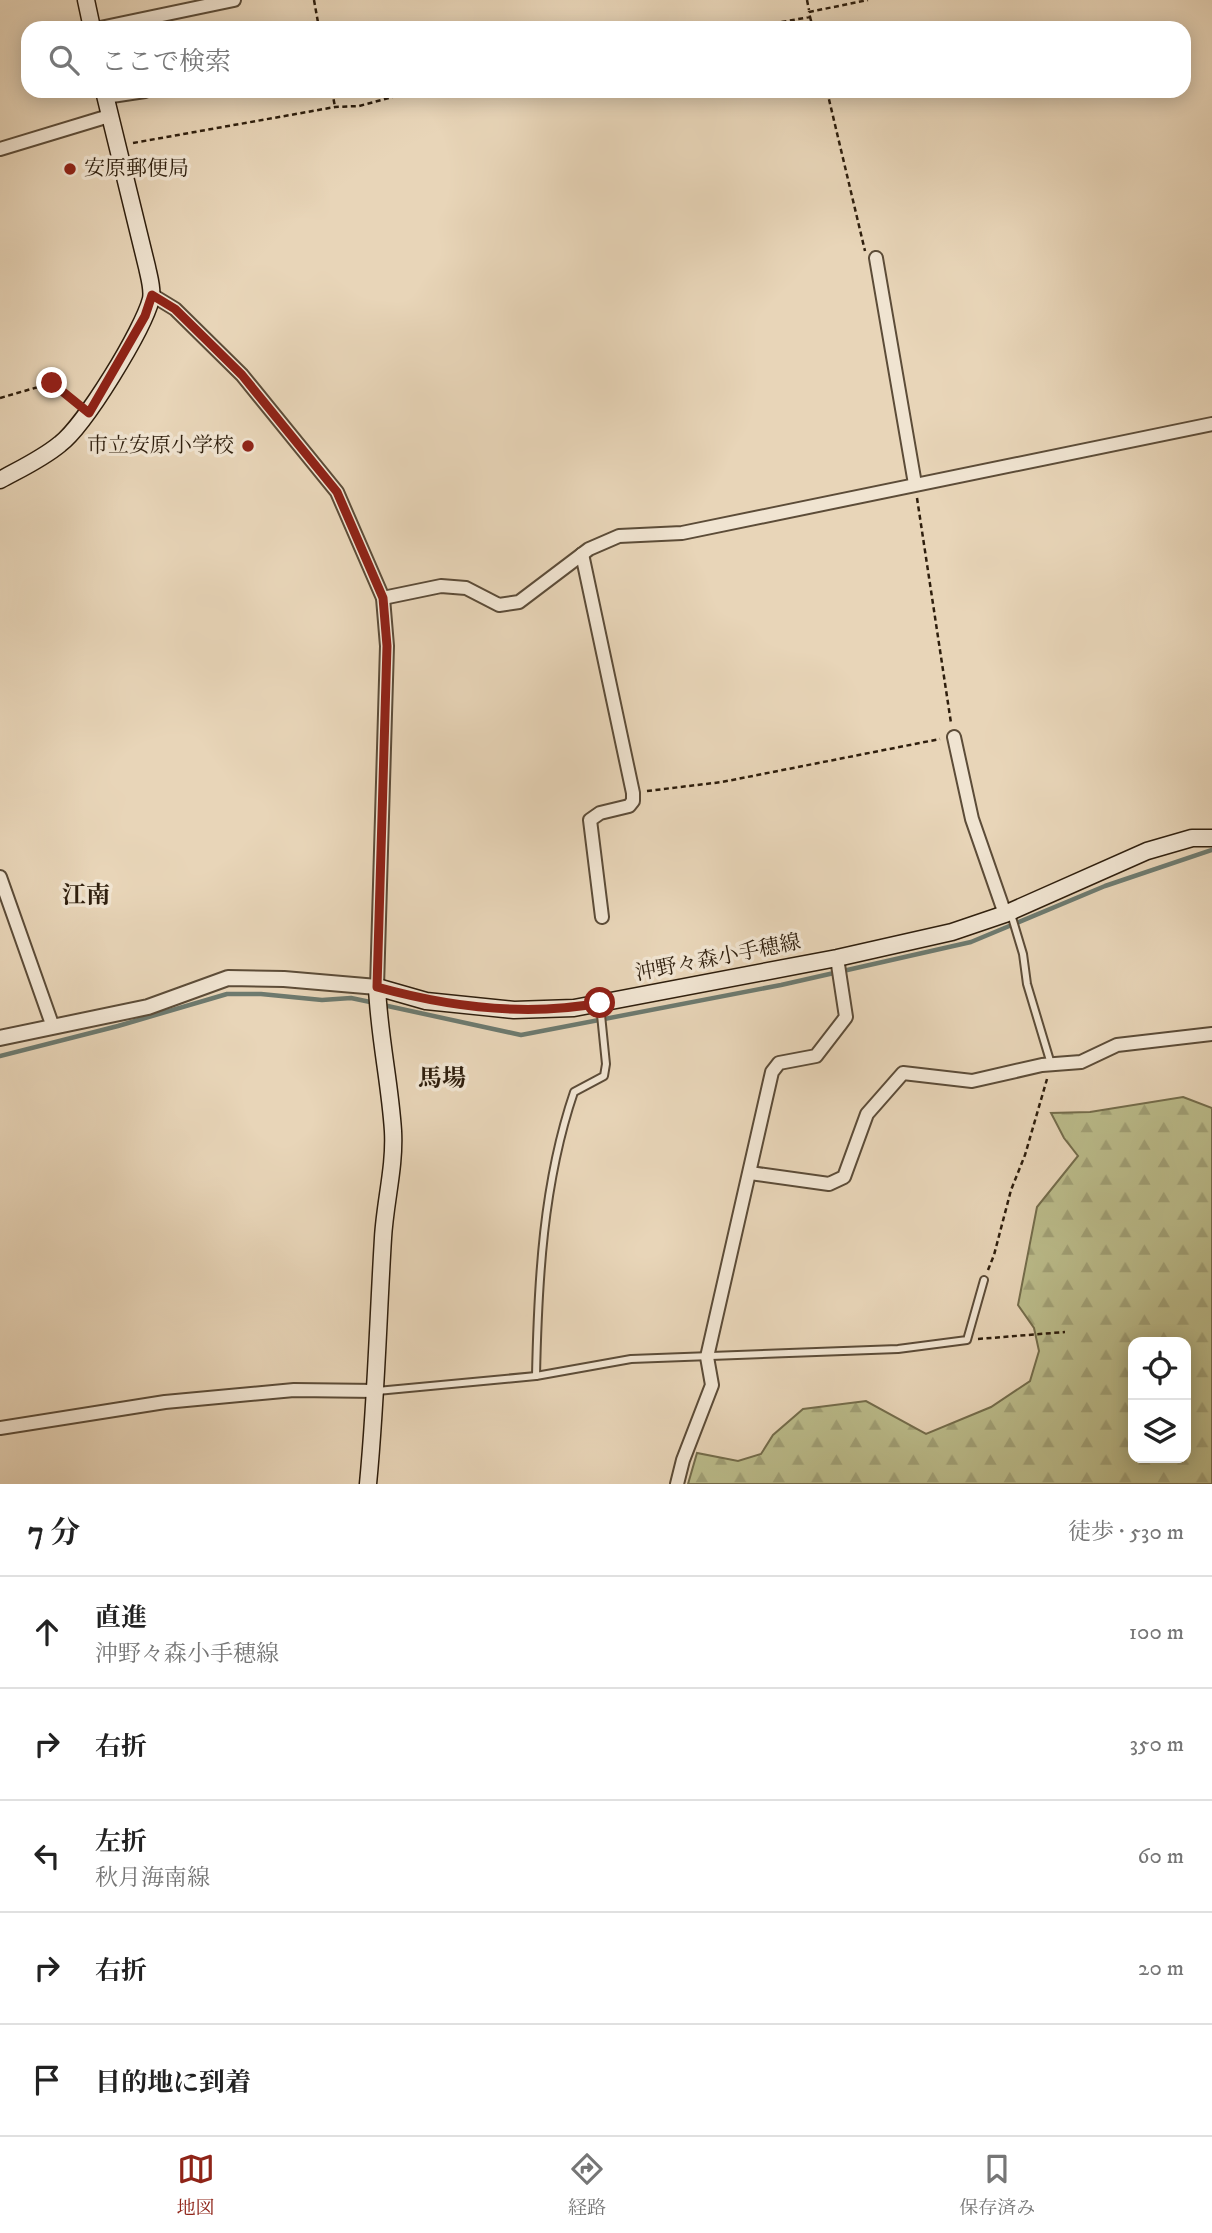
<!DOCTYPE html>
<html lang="ja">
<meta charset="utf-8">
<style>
:root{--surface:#fff;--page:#f2f2f2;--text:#222;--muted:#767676;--line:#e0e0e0;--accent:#8f2418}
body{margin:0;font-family:"IM FELL DW Pica","Noto Serif JP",serif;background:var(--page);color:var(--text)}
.controls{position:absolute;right:21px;bottom:21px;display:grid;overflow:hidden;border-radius:14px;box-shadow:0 4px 18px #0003}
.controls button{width:63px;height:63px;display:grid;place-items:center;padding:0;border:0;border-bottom:2px solid var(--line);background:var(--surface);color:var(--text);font:35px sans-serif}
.stop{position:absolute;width:21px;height:21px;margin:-16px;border:5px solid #8f2418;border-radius:50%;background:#fff}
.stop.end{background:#8f2418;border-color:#fff;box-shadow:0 2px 7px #0008}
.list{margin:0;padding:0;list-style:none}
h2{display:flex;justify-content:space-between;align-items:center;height:91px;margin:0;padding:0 28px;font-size:30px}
h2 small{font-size:23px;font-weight:400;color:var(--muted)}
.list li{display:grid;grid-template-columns:46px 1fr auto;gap:21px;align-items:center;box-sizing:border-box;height:112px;padding:0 28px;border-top:2px solid var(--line)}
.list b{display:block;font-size:26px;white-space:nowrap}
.list p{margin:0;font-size:23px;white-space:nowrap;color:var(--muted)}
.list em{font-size:23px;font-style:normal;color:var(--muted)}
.icon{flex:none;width:38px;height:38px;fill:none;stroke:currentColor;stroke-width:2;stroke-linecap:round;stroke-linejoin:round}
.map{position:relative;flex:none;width:1212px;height:1484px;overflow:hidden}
.search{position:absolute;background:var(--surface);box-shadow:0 4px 18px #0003;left:21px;right:21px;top:21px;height:77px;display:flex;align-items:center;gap:18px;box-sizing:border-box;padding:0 24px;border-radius:21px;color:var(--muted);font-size:26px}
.sheet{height:651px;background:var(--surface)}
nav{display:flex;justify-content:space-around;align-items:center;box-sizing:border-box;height:98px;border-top:2px solid var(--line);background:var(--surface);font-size:19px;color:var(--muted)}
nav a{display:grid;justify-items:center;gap:4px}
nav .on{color:var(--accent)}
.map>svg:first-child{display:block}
</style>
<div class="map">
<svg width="1212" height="1484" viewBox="0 0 1212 1484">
<defs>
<pattern id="forest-firs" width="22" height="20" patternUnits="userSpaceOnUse" patternTransform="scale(1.75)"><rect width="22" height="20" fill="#bbbc8b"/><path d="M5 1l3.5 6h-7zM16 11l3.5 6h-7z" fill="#a1a177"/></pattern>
</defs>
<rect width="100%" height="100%" fill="#e8d5b8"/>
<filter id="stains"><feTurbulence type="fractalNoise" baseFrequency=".00286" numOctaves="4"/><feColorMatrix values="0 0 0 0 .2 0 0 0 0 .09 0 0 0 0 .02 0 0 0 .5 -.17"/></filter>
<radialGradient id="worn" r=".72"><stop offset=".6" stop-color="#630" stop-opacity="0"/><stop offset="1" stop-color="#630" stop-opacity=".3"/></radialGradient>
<path fill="url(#forest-firs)" stroke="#746d4c" stroke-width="2" fill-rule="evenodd" d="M 1183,1097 L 1212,1108 L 1212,1484 L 688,1484 L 697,1453 L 738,1461 L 761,1454 L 773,1435 L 803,1409 L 866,1401 L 926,1434 L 991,1407 L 1030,1381 L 1039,1351 L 1034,1328 L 1018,1305 L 1037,1207 L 1078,1156 L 1064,1138 L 1051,1113 L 1090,1112 ZM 1133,1342 L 1186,1342 L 1186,1458 L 1133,1458 Z"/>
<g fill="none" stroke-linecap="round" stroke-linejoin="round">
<g stroke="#6d7a6f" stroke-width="4.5">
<polyline points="383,1005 521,1035 781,985 971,942 1105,886 1212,850"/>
<polyline points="0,1056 118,1026 227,994 261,994 322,1000 351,998 375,1003"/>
</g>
<g stroke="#5c4c38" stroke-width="10">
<g id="service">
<polyline points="1011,914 1023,954 1027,984 1051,1064"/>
<path d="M 536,1376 C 538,1281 543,1183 574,1092 L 604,1076 L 606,1064 L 600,1005"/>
<polyline points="377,1391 536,1376 631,1359 898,1349 967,1340 984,1280"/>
</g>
</g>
<g stroke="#5c4c38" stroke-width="16">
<g id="minor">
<polyline points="100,28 234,0"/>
<polyline points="105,97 145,91"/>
<polyline points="0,149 109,116"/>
<polyline points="876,258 915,484"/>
<polyline points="152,295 175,309 242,375 337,492 383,598 387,646 377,987"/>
<polyline points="582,554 633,793 633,801 629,806 600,813 590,820 602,917"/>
<polyline points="383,598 441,586 466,588 499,605 519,602 589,549 619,536 682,533 1212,424"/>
<polyline points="954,737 972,819 1005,914"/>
<polyline points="0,877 53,1027"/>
<polyline points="750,1173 829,1184 844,1177 867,1114 903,1073 972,1081 1042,1065 1081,1062 1117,1045 1212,1034"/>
<polyline points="0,1428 165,1402 294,1390 377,1391"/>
<polyline points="677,1484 683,1460 712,1385 707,1357 772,1072 779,1063 816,1056 846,1017 837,958"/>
</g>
</g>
<g stroke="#5c4c38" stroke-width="18">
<polyline id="tertiary" points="0,1038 148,1007 228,978 284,979 377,987"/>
</g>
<g stroke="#2e1e0d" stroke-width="19">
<g id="secondary">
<polyline points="86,0 92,28"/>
<path d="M 0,480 C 20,469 42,459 60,444 C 85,425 143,330 151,299 C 153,289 149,277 147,267 L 104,91"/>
<path d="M 368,1484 C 376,1402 378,1320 383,1238 C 385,1202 395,1167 393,1131 C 390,1083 379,1036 377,987 L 426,1001 L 514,1010 L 574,1008 L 837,958 L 952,932 L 1005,914 L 1147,851 L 1192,838 L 1212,838"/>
</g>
</g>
<g stroke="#2e1e0d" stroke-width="2.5" stroke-dasharray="5 3.5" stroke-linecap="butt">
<polyline points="314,0 319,28"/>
<polyline points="807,0 809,10"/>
<polyline points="810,17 813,28"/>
<polyline points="748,28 810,17 809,12 868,0"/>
<polyline points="332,91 335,107"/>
<polyline points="827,91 865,251"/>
<polyline points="133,143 335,107 359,106 415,91"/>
<polyline points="0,398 52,383 76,402"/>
<polyline points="917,498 951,723"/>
<polyline points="647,791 722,782 940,739"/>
<polyline points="988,1270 994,1255 1011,1190 1025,1155 1047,1079"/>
<polyline points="978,1339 1065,1332"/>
</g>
<use href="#service" stroke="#f0e4d1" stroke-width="6"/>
<use href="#minor" stroke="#f0e4d1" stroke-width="12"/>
<use href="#tertiary" stroke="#f0e4d1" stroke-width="14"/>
<use href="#secondary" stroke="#f0e4d1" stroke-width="16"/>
</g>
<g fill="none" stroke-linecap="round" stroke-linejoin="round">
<path stroke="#8f2418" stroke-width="9" d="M 52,383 L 89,413 L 145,316 L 152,295 L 175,309 L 242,375 L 337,492 L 383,598 L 387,646 L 377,987 C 449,1007 525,1017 600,1003"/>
</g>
<g fill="#8f2418" stroke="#f0e4d1" stroke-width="2.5">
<circle cx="70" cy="169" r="7"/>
<circle cx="248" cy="446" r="7"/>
</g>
<g text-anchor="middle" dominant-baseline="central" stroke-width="7" stroke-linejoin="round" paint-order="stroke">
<g font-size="21" fill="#2e1e0d" stroke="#f0e4d1" text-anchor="start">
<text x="84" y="169">安原郵便局</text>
<text x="234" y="446" text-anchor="end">市立安原小学校</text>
</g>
<g font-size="21" fill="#2e1e0d" stroke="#f0e4d1">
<text transform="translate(718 958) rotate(-11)">沖野々森小手穂線</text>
</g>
<g font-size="24" font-weight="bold" fill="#2e1e0d" stroke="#f0e4d1">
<text x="86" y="896">江南</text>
<text x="442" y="1079">馬場</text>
</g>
</g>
<rect width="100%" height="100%" filter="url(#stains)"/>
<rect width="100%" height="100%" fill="url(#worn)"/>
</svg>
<div class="controls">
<button><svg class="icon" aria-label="locate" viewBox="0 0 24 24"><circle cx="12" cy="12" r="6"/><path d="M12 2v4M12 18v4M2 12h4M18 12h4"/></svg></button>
<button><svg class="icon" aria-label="layers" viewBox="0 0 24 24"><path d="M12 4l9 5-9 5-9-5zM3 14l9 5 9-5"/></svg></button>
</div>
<div class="stop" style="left:600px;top:1003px"></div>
<div class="stop end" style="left:52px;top:383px"></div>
<div class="search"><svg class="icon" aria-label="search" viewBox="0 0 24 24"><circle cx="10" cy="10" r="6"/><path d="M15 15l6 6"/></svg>ここで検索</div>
</div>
<section class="sheet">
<h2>7 分<small>徒歩 · 530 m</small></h2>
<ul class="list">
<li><svg class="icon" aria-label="ahead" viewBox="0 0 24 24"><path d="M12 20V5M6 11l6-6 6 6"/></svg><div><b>直進</b><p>沖野々森小手穂線</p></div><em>100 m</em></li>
<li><svg class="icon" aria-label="right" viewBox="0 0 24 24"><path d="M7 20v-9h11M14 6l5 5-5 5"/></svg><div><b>右折</b></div><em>350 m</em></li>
<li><svg class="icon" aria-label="left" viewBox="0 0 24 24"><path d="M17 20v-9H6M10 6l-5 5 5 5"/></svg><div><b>左折</b><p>秋月海南線</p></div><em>60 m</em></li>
<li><svg class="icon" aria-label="right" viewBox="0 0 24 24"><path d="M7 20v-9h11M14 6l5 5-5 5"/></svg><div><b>右折</b></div><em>20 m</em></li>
<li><svg class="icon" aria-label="arrive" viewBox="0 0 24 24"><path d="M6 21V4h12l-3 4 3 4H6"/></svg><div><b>目的地に到着</b></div></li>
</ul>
</section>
<nav>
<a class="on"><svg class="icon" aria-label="map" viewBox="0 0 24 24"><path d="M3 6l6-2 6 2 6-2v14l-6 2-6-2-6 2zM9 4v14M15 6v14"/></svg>地図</a>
<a><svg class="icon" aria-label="directions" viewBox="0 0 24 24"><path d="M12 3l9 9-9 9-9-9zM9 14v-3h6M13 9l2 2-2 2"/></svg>経路</a>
<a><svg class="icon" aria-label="saved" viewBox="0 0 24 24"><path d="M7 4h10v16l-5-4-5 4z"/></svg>保存済み</a>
</nav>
